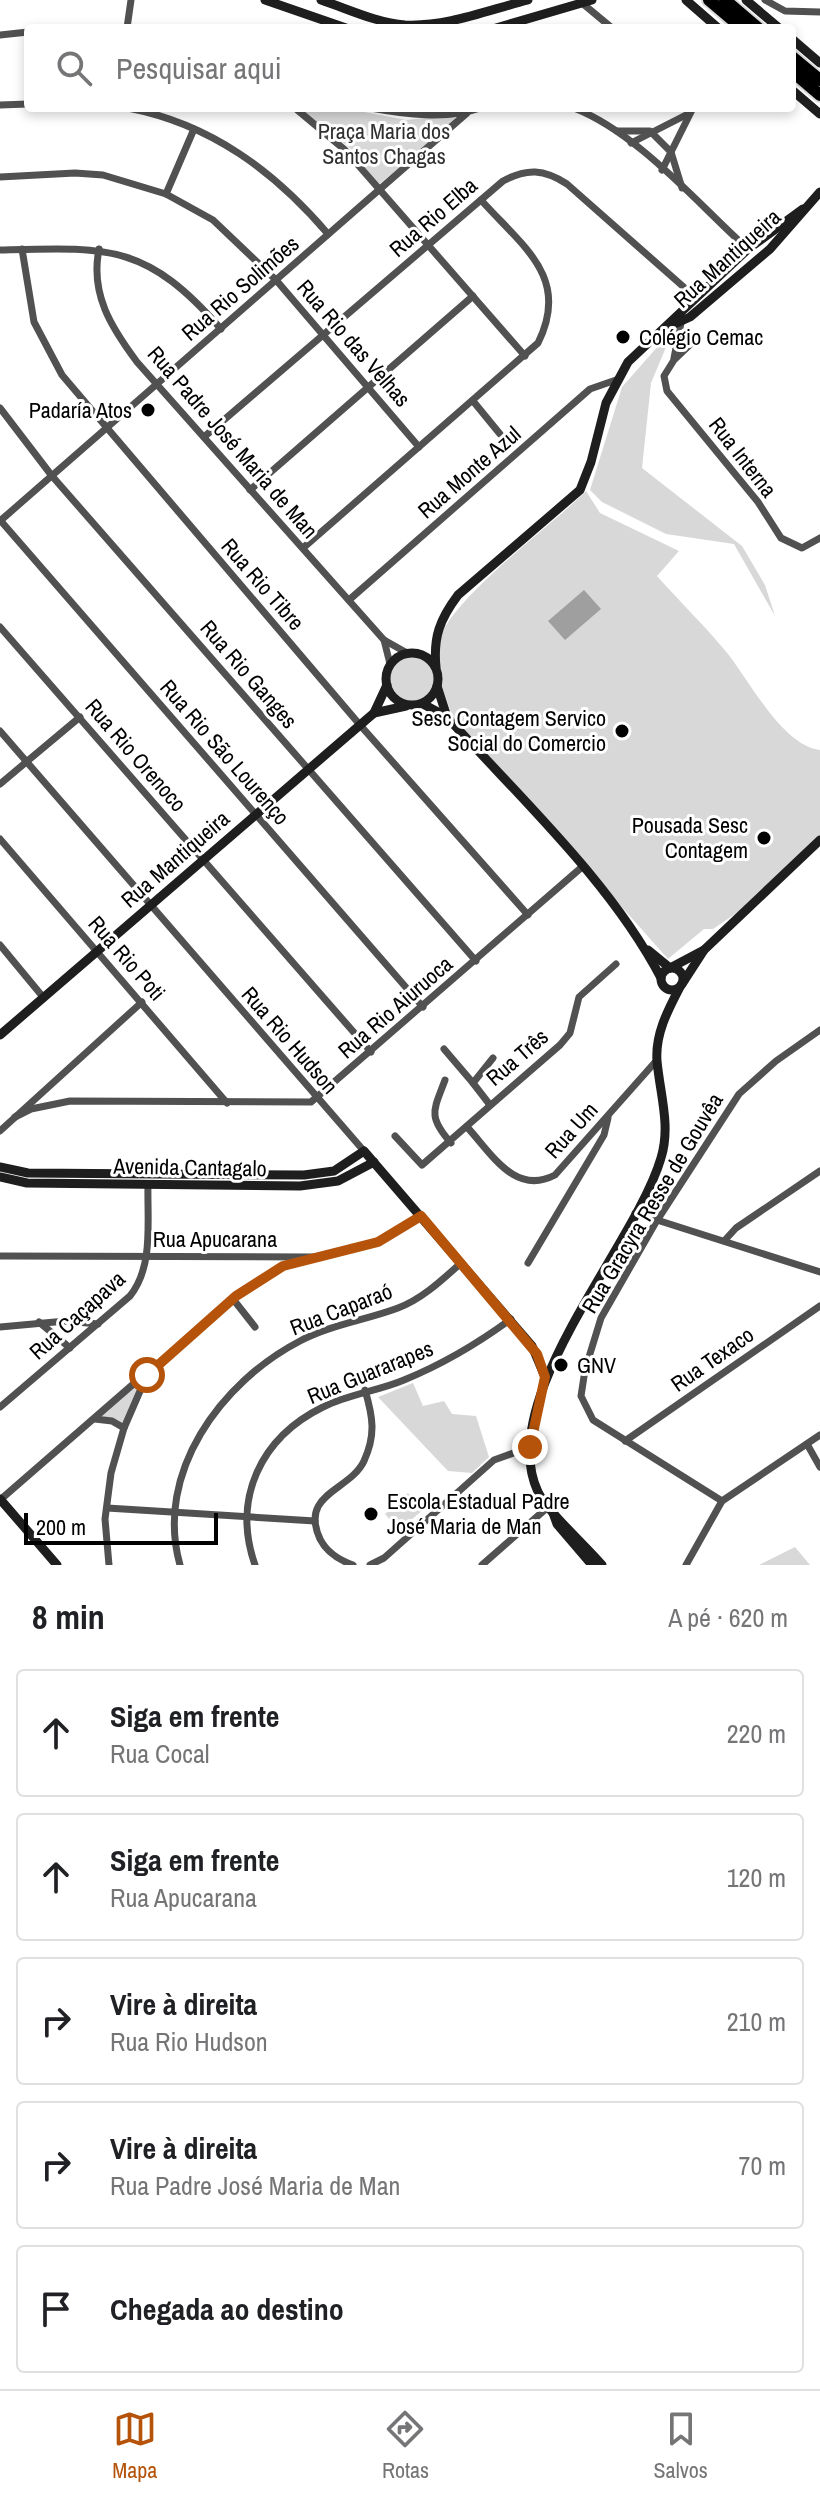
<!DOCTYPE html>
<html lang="pt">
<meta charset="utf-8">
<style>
:root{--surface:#fff;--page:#f6f6f6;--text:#202124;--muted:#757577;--line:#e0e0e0;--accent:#b45309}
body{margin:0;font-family:"Archivo Narrow",sans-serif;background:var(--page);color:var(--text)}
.scale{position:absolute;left:24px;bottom:20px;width:194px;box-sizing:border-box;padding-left:8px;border:4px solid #000;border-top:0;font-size:22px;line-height:28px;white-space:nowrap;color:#000;-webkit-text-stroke:6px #fff;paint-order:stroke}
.stop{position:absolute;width:24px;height:24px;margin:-18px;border:6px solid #b45309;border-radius:50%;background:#fff}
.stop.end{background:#b45309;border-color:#fff;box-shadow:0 2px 8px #0008}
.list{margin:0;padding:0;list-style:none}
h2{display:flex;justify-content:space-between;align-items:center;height:104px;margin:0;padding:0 32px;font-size:34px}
h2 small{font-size:26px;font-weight:400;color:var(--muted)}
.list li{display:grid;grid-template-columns:52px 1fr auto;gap:24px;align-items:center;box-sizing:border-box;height:128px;margin:0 16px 16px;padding:0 16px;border:2px solid var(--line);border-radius:8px}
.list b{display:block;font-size:30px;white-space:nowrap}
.list p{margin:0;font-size:26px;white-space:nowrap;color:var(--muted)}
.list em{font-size:26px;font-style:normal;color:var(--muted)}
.icon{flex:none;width:44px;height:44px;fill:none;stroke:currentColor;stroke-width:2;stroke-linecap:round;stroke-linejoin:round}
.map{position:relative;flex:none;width:820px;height:1565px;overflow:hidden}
.search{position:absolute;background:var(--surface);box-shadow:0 4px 12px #0003;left:24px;right:24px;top:24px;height:88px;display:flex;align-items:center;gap:20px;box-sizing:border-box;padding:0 28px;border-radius:8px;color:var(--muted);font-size:30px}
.sheet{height:824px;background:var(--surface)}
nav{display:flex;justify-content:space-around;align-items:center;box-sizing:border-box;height:112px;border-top:2px solid var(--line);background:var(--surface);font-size:22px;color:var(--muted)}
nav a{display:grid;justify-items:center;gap:4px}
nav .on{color:var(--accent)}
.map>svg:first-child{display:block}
</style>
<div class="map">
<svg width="820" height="1565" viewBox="0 0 820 1565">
<rect width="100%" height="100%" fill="#fff"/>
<g fill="#d8d8d8">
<polygon points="298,108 343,108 406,120 452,115 456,121 378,185 351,149"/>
<polygon points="674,328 651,383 642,468 742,546 765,585 775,616 734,544 666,534 602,502 590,490 622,387"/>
<path d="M 586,491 L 600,513 L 679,551 L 657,576 C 680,602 706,627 728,654 C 750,682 783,746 820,750 L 820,836 L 738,912 L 713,929 L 704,929 L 668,959 L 452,716 C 445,693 434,673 438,645 C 444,603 553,525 586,491 Z"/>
<circle cx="412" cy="679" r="22"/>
<polygon points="143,1379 123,1426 100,1415"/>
<polygon points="413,1383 423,1406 444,1401 452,1414 476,1416 489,1457 472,1473 448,1471 378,1397"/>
<polygon points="408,1493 423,1510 399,1530 385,1514"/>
<polygon points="795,1547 810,1565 759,1565"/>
</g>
<polygon fill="#9f9f9f" points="584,590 601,609 565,640 548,621"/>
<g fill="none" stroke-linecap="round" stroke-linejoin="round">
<g stroke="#dbdbdb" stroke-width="16">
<g id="highway">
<polyline points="709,0 742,28"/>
<polyline points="725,0 758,28"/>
<polyline points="792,57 820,80"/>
<polyline points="792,71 820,95"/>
</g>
</g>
<g stroke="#515151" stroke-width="7">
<polyline points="765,0 785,11 820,12"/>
<polyline points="582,3 612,28"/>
<polyline points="127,28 131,0"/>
<polyline points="0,35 28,32"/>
<polyline points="0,105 28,104"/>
<path d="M 128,108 C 211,124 274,171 328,234"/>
<polyline points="295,108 345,150 525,356"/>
<path d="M 371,108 C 404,114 447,120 480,108"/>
<path d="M 574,108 C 638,133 697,203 748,249"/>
<polyline points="617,131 650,131 671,152 682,188"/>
<polyline points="631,143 688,114"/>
<polyline points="662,170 693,108"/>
<polyline points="0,177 75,173 103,175 166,194 213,220 276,280 419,447"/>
<polyline points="166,194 194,129"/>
<polyline points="22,249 34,322 62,375 360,725 528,915"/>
<path d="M 99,249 C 90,294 111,327 137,362 L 384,640 L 407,653"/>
<path d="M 0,250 C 108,247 146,243 221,329"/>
<polyline points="699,336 674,360 664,376 667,391 758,502 781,538 802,548 820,538"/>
<polyline points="674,358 681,323"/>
<polyline points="473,401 500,434"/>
<polyline points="0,408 52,476 476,961"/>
<path d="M 204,437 L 503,181 C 527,168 544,169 567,184 L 695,297"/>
<polyline points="250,490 473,296"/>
<polyline points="0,520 423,1007"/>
<polyline points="0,521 467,113"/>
<path d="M 303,548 L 538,343 C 571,277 522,246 481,200"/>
<polyline points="349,600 590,389 616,380"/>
<polyline points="0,627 371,1052"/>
<polyline points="384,640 390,664"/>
<polyline points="0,731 364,1151"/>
<polyline points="0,784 80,717"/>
<polyline points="0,839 227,1103"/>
<polyline points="0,945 43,997"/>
<polyline points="444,1049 473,1083"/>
<path d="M 445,1080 C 434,1110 427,1116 451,1143"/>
<polyline points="490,1105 473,1083 493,1058"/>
<polyline points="15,1117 31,1109 70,1101 311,1102 582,867"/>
<path d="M 467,1127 C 492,1154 515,1196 555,1175 L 657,1060"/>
<polyline points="0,1131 142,1002"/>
<polyline points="395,1136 422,1165 560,1045 570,1033 579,997 616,964"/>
<polyline points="635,1213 820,1272"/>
<polyline points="725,1240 736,1228 820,1171"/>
<polyline points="0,1256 316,1257 378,1242 421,1216"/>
<polyline points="528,1263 604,1135 608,1118"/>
<polyline points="233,1299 255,1327"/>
<polyline points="39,1322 70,1348"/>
<polyline points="0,1327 66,1321 98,1324"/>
<path d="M 0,1407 L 130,1296 C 154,1266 147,1221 148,1184"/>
<polyline points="95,1419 112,1421 124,1428"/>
<polyline points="625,1441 820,1306"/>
<polyline points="807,1444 820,1467"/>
<polyline points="0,1500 146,1373"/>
<polyline points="722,1501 593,1420 581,1396 585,1370 601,1318 656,1222 739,1094 776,1061 820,1030"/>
<polyline points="107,1508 315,1521"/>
<polyline points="109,1565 105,1519 111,1473 124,1428 147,1375 236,1296 283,1266 308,1259"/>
<path d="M 180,1565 C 154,1473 221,1382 300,1341 C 330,1325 366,1320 398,1308 C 422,1299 442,1280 461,1263"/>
<path d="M 255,1565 C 232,1499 260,1438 323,1407 C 349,1394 378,1391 404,1380 C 443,1364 477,1344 511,1319"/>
<path d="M 353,1565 C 339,1560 327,1553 320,1539 C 299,1493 350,1491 364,1461 C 376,1435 373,1417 365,1390"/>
<polyline points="370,1565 384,1558 494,1460 530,1447"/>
<polyline points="482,1565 548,1507"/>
<polyline points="686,1565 722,1501 820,1435"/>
</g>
<g stroke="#1e1e1e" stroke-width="9">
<polyline points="265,0 346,28"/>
<path d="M 321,0 C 348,9 377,23 405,25 C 447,27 488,10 528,0"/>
<polyline points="686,0 718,28"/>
<polyline points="746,0 779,28"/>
<polyline points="496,28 592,0"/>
<polyline points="792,39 820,63"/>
<polyline points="792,90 820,114"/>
<polyline points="668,327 690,317 770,249 820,192"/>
<circle cx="412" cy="679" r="26"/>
<path d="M 436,667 C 433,637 440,619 458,595 L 580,490 L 591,462 L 606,403 L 628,362 L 748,249 L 803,209"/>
<polyline points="437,686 447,717"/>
<path d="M 423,704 L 447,717 C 519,797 611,882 661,978"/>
<polyline points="374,713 406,706"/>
<polyline points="648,950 670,968"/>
<polyline points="672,967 704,950"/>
<circle cx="672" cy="979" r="11"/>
<polyline points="682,984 704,950 820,840"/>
<polyline points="0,1035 374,713 387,685"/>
<polyline points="0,1167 28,1173 304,1175 334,1171 364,1151 532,1346 545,1377"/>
<polyline points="0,1177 27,1183 300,1186 338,1181 374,1162"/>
<polyline points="0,1499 57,1565"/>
<polyline points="553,1513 557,1524 592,1565"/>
<path d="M 602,1565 C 586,1546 547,1511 538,1492 C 494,1399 635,1247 661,1158 C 671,1126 660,1094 657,1061 C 655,1034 668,1010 680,987"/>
</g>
<use href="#highway" stroke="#000" stroke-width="12"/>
</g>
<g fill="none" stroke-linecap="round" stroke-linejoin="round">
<polyline stroke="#b45309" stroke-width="10" points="147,1375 236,1296 283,1266 378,1242 421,1216 537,1354 545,1377 530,1447"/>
</g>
<g fill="#000" stroke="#fff" stroke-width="3">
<circle cx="623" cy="337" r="8"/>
<circle cx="148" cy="410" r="8"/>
<circle cx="622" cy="731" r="8"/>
<circle cx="764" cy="838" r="8"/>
<circle cx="561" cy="1365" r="8"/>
<circle cx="371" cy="1514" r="8"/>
</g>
<g text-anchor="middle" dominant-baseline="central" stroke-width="6" stroke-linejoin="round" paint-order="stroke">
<g font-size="22" fill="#2f2f2f" stroke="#fff">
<text x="384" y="131">Praça Maria dos<tspan x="384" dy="25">Santos Chagas</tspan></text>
</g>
<g font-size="22" fill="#000" stroke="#fff">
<text transform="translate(433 217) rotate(-41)">Rua Rio Elba</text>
<text transform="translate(727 258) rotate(-42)">Rua Mantiqueira</text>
<text transform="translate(240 288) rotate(-41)">Rua Rio Solimões</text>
<text transform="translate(354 343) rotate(49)">Rua Rio das Velhas</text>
<text transform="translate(233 442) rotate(49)">Rua Padre José Maria de Man</text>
<text transform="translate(743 457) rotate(52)">Rua Interna</text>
<text transform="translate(469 472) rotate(-41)">Rua Monte Azul</text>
<text transform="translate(263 584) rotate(49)">Rua Rio Tibre</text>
<text transform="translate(249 674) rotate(49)">Rua Rio Ganges</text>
<text transform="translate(225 752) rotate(49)">Rua Rio São Lourenço</text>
<text transform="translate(136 755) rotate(49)">Rua Rio Orenoco</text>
<text transform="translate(175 859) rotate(-41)">Rua Mantiqueira</text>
<text transform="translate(127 958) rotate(49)">Rua Rio Poti</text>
<text transform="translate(395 1007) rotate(-41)">Rua Rio Aiuruoca</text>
<text transform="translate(290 1040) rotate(49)">Rua Rio Hudson</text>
<text transform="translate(517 1057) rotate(-41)">Rua Três</text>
<text transform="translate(571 1130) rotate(-48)">Rua Um</text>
<text transform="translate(190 1167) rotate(1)">Avenida Cantagalo</text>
<text transform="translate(652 1203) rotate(-59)">Rua Gracyra Resse de Gouvêa</text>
<text x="215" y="1239">Rua Apucarana</text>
<text transform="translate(341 1309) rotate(-21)">Rua Caparaó</text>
<text transform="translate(77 1315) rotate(-42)">Rua Caçapava</text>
<text transform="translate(712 1359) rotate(-35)">Rua Texaco</text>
<text transform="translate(370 1372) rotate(-22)">Rua Guararapes</text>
</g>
<g font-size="22" fill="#000" stroke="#fff" text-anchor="start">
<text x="639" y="337">Colégio Cemac</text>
<text x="132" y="410" text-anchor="end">Padaría Atos</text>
<text x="606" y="718" text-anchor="end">Sesc Contagem Servico<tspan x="606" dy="25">Social do Comercio</tspan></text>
<text x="748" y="825" text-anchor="end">Pousada Sesc<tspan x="748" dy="25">Contagem</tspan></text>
<text x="577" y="1365">GNV</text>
<text x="387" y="1501">Escola Estadual Padre<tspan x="387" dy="25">José Maria de Man</tspan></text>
</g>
</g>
</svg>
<div class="scale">200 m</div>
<div class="stop" style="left:147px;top:1375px"></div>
<div class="stop end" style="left:530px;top:1447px"></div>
<div class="search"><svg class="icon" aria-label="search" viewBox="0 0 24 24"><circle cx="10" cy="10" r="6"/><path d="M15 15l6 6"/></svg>Pesquisar aqui</div>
</div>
<section class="sheet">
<h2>8 min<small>A pé · 620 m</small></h2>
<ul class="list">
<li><svg class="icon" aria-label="ahead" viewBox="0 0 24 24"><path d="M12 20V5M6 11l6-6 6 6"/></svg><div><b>Siga em frente</b><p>Rua Cocal</p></div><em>220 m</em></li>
<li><svg class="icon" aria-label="ahead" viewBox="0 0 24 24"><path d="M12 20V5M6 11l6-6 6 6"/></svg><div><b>Siga em frente</b><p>Rua Apucarana</p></div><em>120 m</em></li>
<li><svg class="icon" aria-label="right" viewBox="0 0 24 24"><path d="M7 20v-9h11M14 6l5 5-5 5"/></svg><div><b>Vire à direita</b><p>Rua Rio Hudson</p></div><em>210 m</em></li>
<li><svg class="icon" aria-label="right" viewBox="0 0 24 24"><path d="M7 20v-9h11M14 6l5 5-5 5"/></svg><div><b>Vire à direita</b><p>Rua Padre José Maria de Man</p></div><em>70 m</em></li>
<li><svg class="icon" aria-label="arrive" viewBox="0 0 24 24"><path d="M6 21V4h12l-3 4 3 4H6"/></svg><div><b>Chegada ao destino</b></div></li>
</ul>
</section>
<nav>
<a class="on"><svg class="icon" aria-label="map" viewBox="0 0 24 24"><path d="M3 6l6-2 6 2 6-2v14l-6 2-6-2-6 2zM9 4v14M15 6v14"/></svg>Mapa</a>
<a><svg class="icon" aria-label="directions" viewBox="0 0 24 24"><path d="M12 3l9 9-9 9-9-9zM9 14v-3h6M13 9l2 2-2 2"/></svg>Rotas</a>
<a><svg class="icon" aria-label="saved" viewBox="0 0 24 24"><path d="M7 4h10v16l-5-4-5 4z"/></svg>Salvos</a>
</nav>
